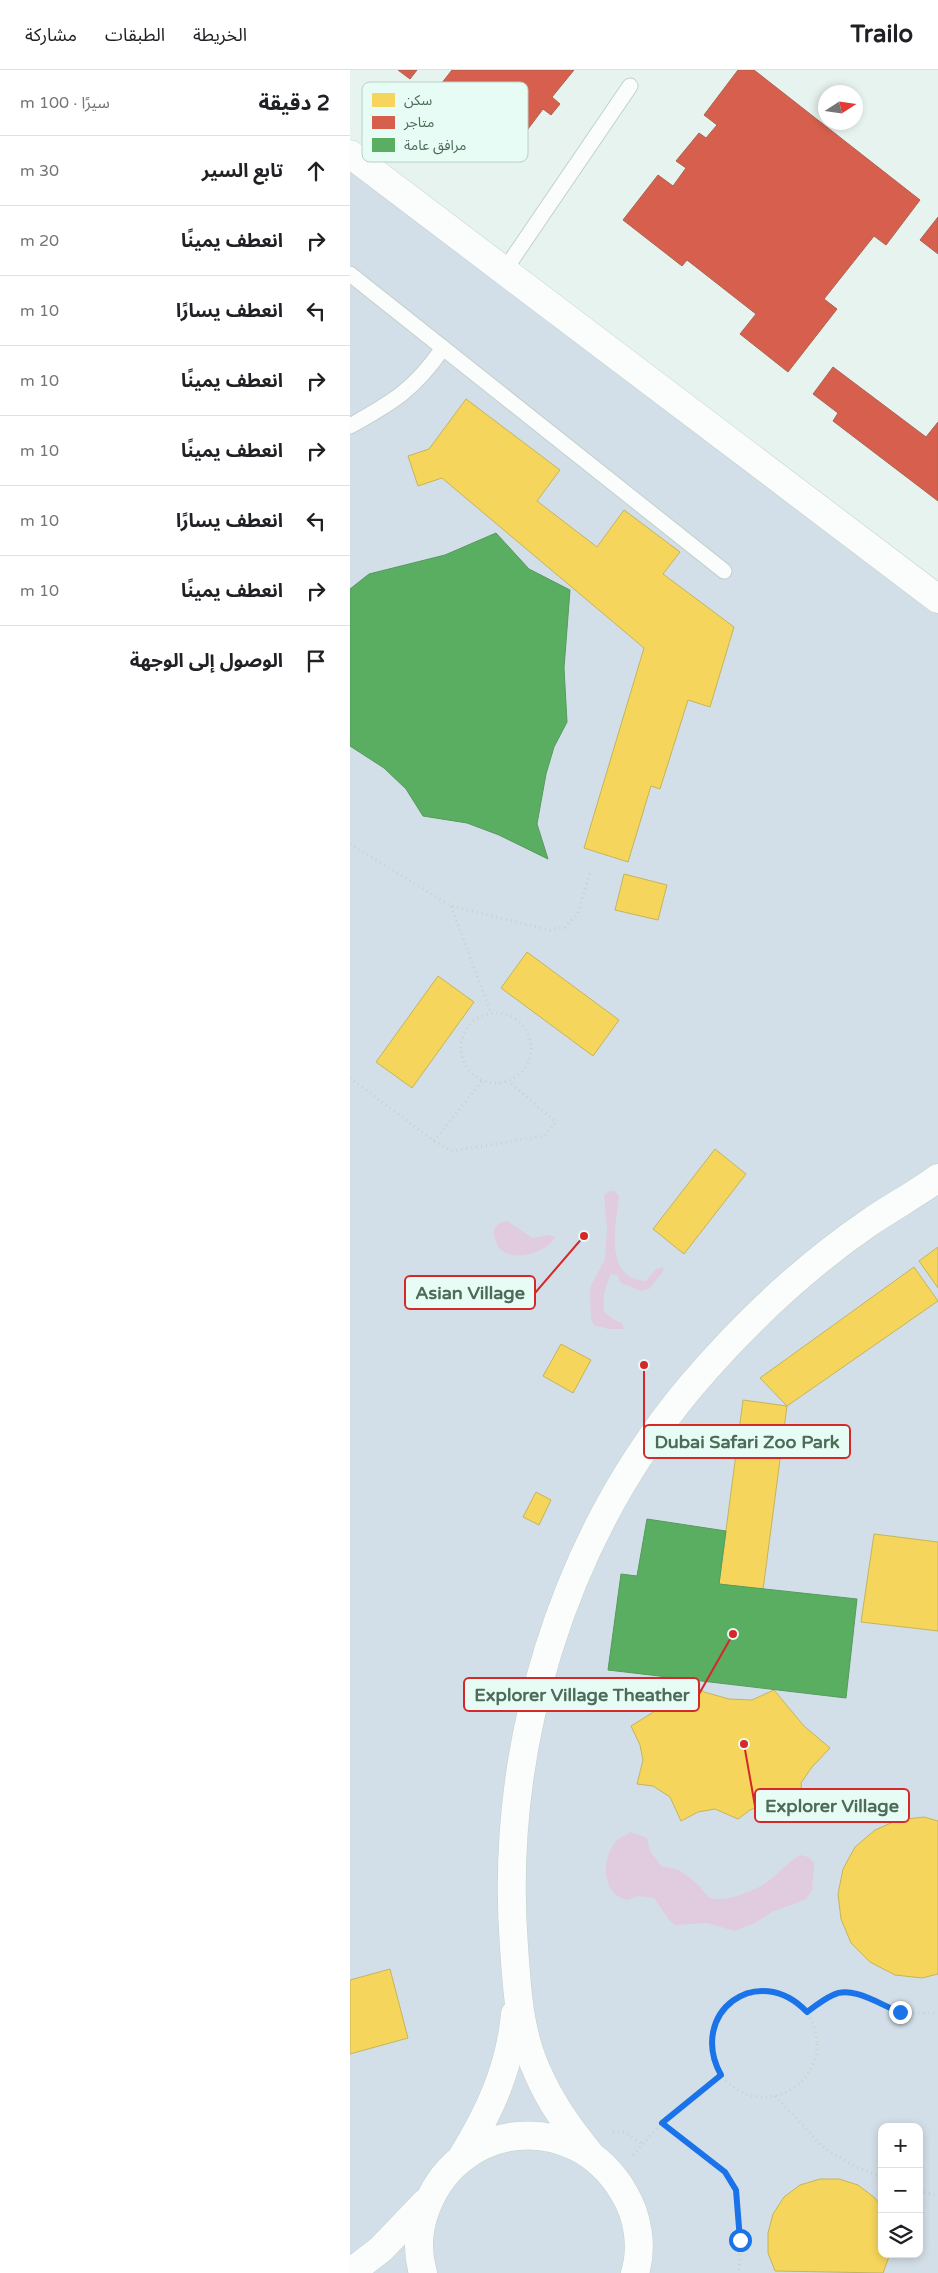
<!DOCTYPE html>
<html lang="ar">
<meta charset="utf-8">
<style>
:root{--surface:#fff;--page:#f6f6f6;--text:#202124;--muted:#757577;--line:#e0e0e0}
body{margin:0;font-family:"Varela Round","Noto Sans Arabic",sans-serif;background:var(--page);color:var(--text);direction:rtl}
.controls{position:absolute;right:15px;bottom:15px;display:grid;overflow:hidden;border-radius:10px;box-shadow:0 2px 8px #0003}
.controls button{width:45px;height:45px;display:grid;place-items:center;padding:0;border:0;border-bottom:1px solid var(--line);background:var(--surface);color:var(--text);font:25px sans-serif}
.compass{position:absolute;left:468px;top:15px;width:45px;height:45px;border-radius:50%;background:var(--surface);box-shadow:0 2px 8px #0003;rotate:78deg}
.stop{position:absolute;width:15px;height:15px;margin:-11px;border:4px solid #1a73e8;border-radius:50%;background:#fff}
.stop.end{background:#1a73e8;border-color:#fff;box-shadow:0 1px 5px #0008}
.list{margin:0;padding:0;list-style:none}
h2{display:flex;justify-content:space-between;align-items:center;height:65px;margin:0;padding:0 20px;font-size:21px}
h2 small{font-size:16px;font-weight:400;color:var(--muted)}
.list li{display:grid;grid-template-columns:32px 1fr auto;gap:15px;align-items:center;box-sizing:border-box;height:70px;padding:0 20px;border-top:1px solid var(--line)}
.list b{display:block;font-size:19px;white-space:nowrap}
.list em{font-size:16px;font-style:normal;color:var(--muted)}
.icon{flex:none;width:28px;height:28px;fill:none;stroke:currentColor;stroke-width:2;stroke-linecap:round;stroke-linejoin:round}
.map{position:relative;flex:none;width:588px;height:2203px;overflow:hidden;direction:ltr}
header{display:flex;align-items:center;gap:30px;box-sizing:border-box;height:70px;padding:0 25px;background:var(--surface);border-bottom:1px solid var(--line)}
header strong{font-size:24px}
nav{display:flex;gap:28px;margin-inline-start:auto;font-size:18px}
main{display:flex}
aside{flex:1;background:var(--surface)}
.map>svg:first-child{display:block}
</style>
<header>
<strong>Trailo</strong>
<nav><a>الخريطة</a><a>الطبقات</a><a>مشاركة</a></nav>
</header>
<main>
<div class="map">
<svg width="588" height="2203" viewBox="0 0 588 2203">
<rect width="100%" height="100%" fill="#e7f3ef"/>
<path fill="#d3dfe8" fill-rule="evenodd" d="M 0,92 L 588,534 L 588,2203 L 0,2203 ZM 532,2057 L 569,2057 L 569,2184 L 532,2184 Z"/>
<g fill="#e1cbde">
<path d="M 260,1121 L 265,1121 L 269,1127 C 266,1156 253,1209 296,1211 L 306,1199 L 312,1197 L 314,1200 L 299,1219 L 292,1221 L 271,1213 L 267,1205 L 261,1204 C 255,1217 252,1228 254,1242 L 266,1251 L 272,1253 L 274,1259 L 258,1259 L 244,1255 L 241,1248 L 240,1223 L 241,1216 L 255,1189 L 257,1159 L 254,1125 Z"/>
<path d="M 157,1151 L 183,1168 L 198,1165 L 205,1167 C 197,1183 163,1193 149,1178 C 145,1173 144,1165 144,1159 L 149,1153 Z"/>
<path d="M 281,1762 L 297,1768 L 300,1781 L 312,1797 C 329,1797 339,1806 351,1818 C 353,1821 356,1825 359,1827 C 371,1834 396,1823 407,1818 C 425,1810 434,1794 450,1785 L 458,1787 L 464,1792 C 465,1802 461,1809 463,1819 L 456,1829 L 422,1842 L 405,1853 L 384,1861 L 357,1853 L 326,1855 L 319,1850 L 304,1828 L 288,1826 L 277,1830 C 274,1829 269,1827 266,1825 C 251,1812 254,1784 267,1770 C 271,1767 277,1765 281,1762 Z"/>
</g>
<g fill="#f6d55c" stroke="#c3b55b">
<polygon points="116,329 210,400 187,431 247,477 274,440 330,482 313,504 384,557 360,637 338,630 310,719 301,716 278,792 234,778 294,578 92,408 68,416 58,386 79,379"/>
<polygon points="274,804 317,815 308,850 265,840"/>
<polygon points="177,882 269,950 243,986 151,918"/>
<polygon points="88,906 124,932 62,1018 26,992"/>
<polygon points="365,1079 396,1104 334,1184 303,1159"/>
<polygon points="588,1177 588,1218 569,1191"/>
<polygon points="564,1197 588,1231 437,1336 410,1308"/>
<polygon points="211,1274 241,1290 223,1323 193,1306"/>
<polygon points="393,1330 437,1336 413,1520 369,1514"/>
<polygon points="186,1422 201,1430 189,1455 173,1447"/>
<polygon points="524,1464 588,1472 588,1561 511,1552"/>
<polygon points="336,1609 354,1622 379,1629 402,1630 424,1620 454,1656 480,1678 462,1697 451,1713 452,1725 426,1730 400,1740 388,1749 365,1739 348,1742 331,1751 320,1727 303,1716 287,1714 293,1690 290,1675 281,1656 302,1643 320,1628"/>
<polygon points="574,1747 588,1751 588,1904 572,1908 545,1905 520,1892 501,1873 491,1849 488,1824 493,1799 505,1777 525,1760 548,1750"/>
<polygon points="40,1899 58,1968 0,1984 0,1910"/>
<polygon points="470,2109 489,2109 508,2115 525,2128 532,2138 532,2184 540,2184 533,2203 425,2201 418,2183 418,2163 423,2144 434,2127 450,2115"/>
</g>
<g fill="#d6604d" stroke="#ad6351">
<polygon points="48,0 67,0 60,9"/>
<polygon points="102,0 224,0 202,27 210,34 201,45 193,39 157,87 80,28"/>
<polygon points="388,0 404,0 570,130 536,175 524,166 474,229 487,239 438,302 390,264 406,244 337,190 332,196 273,150 308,105 323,116 336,98 326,91 349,63 356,68 367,55 354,45"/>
<polygon points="588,147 588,184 570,170"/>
<polygon points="483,297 576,367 588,352 588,431 483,351 488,343 463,324"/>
</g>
<g fill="#5aae61" stroke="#569a5f">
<polygon points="146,463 179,499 220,520 214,598 217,652 204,677 196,704 187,754 198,789 149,765 117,753 73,746 56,719 34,698 0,676 0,519 19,504 95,485"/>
<polygon points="297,1449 376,1461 369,1514 507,1529 496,1628 258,1600 271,1504 287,1506"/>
</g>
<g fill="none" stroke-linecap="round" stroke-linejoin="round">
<g stroke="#c3d0ca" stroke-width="17">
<g id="lane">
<polyline points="154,201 280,16"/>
<polyline points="0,204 374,501"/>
<path d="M 0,356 C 43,332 64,320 93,278"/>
</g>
</g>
<g stroke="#c3d0ca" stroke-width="29">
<g id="street">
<polyline points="0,84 588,529"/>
<path d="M 240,2084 C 219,2058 200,2032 187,2001 C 169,1962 167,1919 164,1877 C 149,1678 212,1470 341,1316 C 393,1255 454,1197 520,1152 C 542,1137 566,1124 588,1108"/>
<path d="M 112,2087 C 140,2041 160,1998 165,1944"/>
<polyline points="0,2203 31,2179 75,2133"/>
<path d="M 73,2203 C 67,2183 68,2163 74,2144 C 105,2049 225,2038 274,2123 C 288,2146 293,2177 285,2203"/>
</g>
</g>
<g stroke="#c6d2cc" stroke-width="3" stroke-dasharray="1 4" stroke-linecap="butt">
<polyline points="0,774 101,836 200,860 215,857 228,843 240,802"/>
<polyline points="101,836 141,943"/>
<circle cx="146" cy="978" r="35"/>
<polyline points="0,1008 84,1071 102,1081 194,1066 206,1052 159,1012"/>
<polyline points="84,1071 132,1011"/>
<circle cx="414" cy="1974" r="53"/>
<path d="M 457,1942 C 480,1927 492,1916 521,1928 C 531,1932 538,1939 549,1941 C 561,1944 575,1943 588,1943"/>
<polyline points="425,2026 474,2078 506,2097 532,2107"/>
<path d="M 312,2053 C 333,2069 357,2083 374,2101 C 395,2122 390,2175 389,2203"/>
<polyline points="263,2062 274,2062 293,2074"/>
<polyline points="283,2085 312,2053 371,2005"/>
<polyline points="569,2121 588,2126"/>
</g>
<use href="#lane" stroke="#fbfdfd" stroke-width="15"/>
<use href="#street" stroke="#fbfdfd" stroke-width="28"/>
</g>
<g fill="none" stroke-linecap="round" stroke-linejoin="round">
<path stroke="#1a73e8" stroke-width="6" d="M 390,2170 L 386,2120 L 375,2102 L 312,2053 L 371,2005 C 337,1943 408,1890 457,1942 C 465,1936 474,1929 483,1925 C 503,1915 532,1936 550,1942"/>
</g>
<rect x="12" y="12" width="166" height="80" rx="8" fill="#e7fcf5" stroke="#b8d0c6" stroke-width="1"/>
<rect x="22" y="23" width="23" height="14" fill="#f6d55c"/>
<rect x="22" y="46" width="23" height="13" fill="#d6604d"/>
<rect x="22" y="68" width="23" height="14" fill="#5aae61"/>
<g font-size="14" fill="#4c6b59">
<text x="54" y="35">سكن</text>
<text x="54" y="57">متاجر</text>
<text x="54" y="80">مرافق عامة</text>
</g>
<path fill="none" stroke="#d62828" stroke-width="2" d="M234 1166L185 1223M294 1295L294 1371M383 1564L349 1624M394 1674L405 1736"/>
<g fill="#d62828" stroke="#e7fcf5" stroke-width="2">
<circle cx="234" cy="1166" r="5"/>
<circle cx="294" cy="1295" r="5"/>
<circle cx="383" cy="1564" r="5"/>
<circle cx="394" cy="1674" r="5"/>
</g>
<g fill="#e7fcf5" stroke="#d62828" stroke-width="2">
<rect x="55" y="1206" width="130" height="33" rx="5"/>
<rect x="294" y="1355" width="206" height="33" rx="5"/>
<rect x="114" y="1608" width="235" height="33" rx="5"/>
<rect x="405" y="1719" width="154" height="33" rx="5"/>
</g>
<g font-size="18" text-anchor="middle" font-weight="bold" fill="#4c6b59">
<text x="120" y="1229">Asian Village</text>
<text x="397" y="1378">Dubai Safari Zoo Park</text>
<text x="232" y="1631">Explorer Village Theather</text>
<text x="482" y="1742">Explorer Village</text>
</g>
</svg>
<div class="controls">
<button>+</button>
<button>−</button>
<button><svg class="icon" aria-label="layers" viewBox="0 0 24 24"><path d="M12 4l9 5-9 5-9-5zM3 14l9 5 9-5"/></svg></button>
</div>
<svg class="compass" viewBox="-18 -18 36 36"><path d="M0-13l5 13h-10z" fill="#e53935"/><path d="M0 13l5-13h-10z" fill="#757577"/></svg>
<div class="stop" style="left:390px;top:2170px"></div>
<div class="stop end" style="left:550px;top:1942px"></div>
</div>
<aside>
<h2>2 دقيقة<small>سيرًا · 100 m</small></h2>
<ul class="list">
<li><svg class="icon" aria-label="ahead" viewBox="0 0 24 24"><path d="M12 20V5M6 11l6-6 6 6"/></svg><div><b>تابع السير</b></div><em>30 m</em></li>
<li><svg class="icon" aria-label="right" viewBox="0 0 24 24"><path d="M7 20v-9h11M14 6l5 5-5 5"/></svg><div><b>انعطف يمينًا</b></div><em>20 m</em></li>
<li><svg class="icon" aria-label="left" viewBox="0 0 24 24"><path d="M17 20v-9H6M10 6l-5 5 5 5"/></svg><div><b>انعطف يسارًا</b></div><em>10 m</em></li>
<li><svg class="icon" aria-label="right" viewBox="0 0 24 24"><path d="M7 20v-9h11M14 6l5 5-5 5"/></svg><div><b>انعطف يمينًا</b></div><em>10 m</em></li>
<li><svg class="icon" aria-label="right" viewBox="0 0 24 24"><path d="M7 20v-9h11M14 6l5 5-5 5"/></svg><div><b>انعطف يمينًا</b></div><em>10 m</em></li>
<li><svg class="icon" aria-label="left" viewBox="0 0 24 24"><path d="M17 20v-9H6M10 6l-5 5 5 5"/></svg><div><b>انعطف يسارًا</b></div><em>10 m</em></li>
<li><svg class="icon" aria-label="right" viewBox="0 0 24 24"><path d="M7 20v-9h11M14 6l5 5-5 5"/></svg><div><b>انعطف يمينًا</b></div><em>10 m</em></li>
<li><svg class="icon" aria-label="arrive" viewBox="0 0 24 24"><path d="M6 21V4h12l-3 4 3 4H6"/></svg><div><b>الوصول إلى الوجهة</b></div></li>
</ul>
</aside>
</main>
